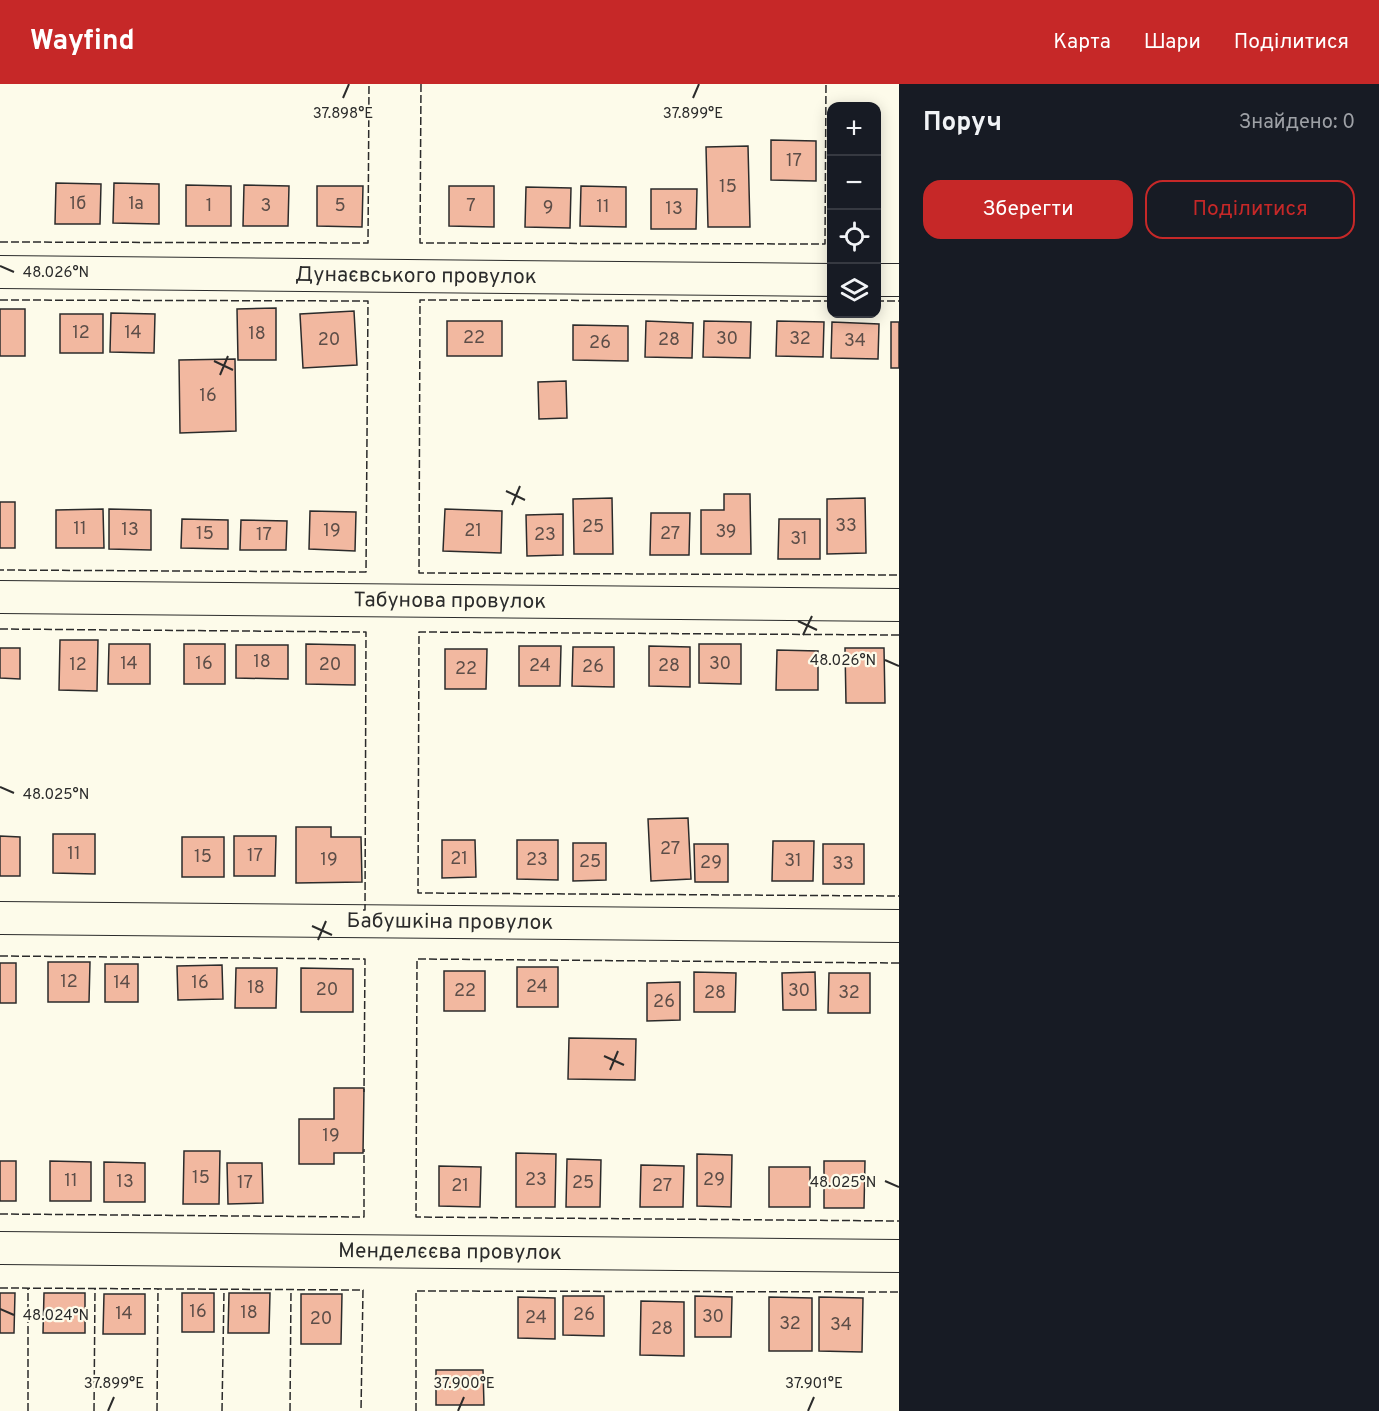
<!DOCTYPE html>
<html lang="uk">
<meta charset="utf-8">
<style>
:root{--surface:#171b24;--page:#242831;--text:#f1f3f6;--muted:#9ea1a6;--line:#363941;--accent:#c62828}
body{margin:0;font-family:Overpass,sans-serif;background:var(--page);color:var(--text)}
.controls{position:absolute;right:18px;top:18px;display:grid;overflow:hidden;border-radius:12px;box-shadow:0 3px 15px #0003}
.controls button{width:54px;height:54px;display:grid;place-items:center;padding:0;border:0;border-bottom:2px solid var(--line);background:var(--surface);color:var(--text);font:30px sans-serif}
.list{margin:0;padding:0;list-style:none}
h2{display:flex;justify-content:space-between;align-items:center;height:78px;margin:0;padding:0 24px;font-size:26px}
h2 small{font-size:20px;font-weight:400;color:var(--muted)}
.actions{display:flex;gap:12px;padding:18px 24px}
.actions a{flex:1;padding:14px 0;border:2px solid var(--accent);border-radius:18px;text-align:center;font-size:21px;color:var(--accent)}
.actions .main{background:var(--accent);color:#fff}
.icon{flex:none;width:33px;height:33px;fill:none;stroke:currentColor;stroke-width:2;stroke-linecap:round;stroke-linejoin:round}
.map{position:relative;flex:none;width:899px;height:1327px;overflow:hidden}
header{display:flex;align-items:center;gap:36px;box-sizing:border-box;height:84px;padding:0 30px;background:var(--accent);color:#fff}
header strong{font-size:28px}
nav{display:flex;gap:33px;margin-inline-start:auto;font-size:21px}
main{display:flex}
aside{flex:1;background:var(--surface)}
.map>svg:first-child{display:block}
</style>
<header>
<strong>Wayfind</strong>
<nav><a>Карта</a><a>Шари</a><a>Поділитися</a></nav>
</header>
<main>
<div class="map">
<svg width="899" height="1327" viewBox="0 0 899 1327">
<rect width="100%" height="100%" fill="#fdfbea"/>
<g fill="#f2b8a0" stroke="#2b2b2b" stroke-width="1.5">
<polygon points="771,56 816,57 816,97 771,96"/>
<polygon points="748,62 750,143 708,143 706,63"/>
<polygon points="56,99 101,100 100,140 55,140"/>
<polygon points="114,99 159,100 159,140 113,139"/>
<polygon points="186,101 231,102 231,142 186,142"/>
<polygon points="244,101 289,102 288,142 243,142"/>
<polygon points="317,102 363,102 362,143 317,142"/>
<polygon points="449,102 494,102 494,143 449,142"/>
<polygon points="581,102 626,103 626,143 580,142"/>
<polygon points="526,103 571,104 570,144 525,143"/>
<polygon points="651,105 697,105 696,145 651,145"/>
<polygon points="276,224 276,276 238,276 237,225"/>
<rect x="0" y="225" width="25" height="47"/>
<polygon points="354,227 357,281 303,284 300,230"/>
<polygon points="111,229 155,230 154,269 110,268"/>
<rect x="60" y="230" width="43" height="39"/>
<rect x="447" y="237" width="55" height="35"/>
<polygon points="646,237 693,239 692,274 645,273"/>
<polygon points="704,237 751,238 750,274 703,273"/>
<polygon points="777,237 824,238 823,273 776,272"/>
<polygon points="832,238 879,240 878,275 831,274"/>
<rect x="891" y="238" width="8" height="46"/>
<polygon points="573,241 628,242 628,277 573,276"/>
<polygon points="235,275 236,347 180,349 179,276"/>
<polygon points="566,297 567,334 539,335 538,298"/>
<polygon points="724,410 750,410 751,470 701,470 701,426 724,426"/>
<polygon points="612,414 613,470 574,470 573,415"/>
<polygon points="865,414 866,469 827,470 827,415"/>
<rect x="0" y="418" width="15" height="46"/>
<polygon points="103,425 104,464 56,464 56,426"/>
<polygon points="109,425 151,426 151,466 109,465"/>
<polygon points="445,425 502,427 501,469 443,467"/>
<polygon points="310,427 356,428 355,467 309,465"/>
<polygon points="651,429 690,429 689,471 650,471"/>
<polygon points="563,430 563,471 527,472 526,431"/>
<polygon points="182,435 228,436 228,465 181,464"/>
<polygon points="779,435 820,435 820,475 778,475"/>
<polygon points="241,436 287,437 286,466 240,466"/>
<polygon points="60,556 98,556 97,607 59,606"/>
<polygon points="109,560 150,560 150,600 108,600"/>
<rect x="184" y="560" width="41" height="40"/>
<polygon points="306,560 355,561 355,601 306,600"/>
<polygon points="699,560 741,560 741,600 699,599"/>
<polygon points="236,561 288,561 288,595 236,594"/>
<polygon points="519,562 561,562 560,602 519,602"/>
<polygon points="649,562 690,563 690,603 649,602"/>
<polygon points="573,563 614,563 614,603 572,602"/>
<polygon points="0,564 20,564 20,595 0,594"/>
<polygon points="845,564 884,564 885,619 846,619"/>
<polygon points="445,565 487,565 486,605 445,605"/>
<polygon points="777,566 818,567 818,606 776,606"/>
<polygon points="688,734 691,795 651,797 648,735"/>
<polygon points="296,743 331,743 331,753 361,753 362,798 296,799"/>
<polygon points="53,750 95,750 95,790 53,789"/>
<polygon points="0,752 20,753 20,792 0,792"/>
<polygon points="234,752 276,752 275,792 234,792"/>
<rect x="182" y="753" width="42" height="40"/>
<polygon points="442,756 475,756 476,793 442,794"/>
<polygon points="517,756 558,756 558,796 517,795"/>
<polygon points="773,757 814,757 813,797 772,797"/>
<polygon points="573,759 606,759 606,796 573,797"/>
<polygon points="694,760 728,760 728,798 695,798"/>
<rect x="823" y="760" width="41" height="40"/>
<polygon points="48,878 90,878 89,918 48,918"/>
<rect x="0" y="879" width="16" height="40"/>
<rect x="105" y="880" width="33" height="38"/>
<polygon points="222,881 223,915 178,916 177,882"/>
<rect x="517" y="883" width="41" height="40"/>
<polygon points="236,884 277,884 276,924 235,924"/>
<polygon points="301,884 353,885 353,928 301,928"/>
<rect x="444" y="887" width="41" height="40"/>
<polygon points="694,888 736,889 735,928 694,928"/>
<polygon points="815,888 816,926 783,926 782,889"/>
<polygon points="829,889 870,889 870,929 828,929"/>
<polygon points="680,898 680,936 647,937 647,899"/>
<polygon points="569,954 636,955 635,996 568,995"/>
<polygon points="334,1004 364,1004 363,1069 334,1069 334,1080 299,1080 299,1035 334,1035"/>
<polygon points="184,1067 220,1067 219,1120 183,1120"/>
<polygon points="516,1069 556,1070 555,1123 516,1123"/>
<polygon points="697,1070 732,1071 731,1123 697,1122"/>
<polygon points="567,1075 601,1076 600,1123 566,1123"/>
<rect x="0" y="1077" width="16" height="40"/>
<polygon points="50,1077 91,1078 91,1117 50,1117"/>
<polygon points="824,1077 865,1077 864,1124 824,1124"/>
<polygon points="104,1078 145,1079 145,1118 104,1118"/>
<polygon points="227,1079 262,1079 263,1119 228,1120"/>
<polygon points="641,1081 684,1082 683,1123 640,1123"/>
<polygon points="439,1082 481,1083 480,1123 439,1122"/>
<rect x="769" y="1083" width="41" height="40"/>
<polygon points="0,1209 15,1209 14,1249 0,1249"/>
<polygon points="44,1209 85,1209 85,1249 43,1249"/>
<rect x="182" y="1209" width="32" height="39"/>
<polygon points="229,1209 270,1209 269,1249 228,1249"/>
<polygon points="104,1210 145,1210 145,1250 103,1250"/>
<polygon points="301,1210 342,1210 341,1260 301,1260"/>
<polygon points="563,1212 604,1212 604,1252 563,1251"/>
<polygon points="695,1212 732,1213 731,1253 695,1253"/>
<polygon points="518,1213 555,1214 555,1255 518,1254"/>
<polygon points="769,1213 812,1214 812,1267 769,1267"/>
<polygon points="819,1213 863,1214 862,1268 819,1267"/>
<polygon points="641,1217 684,1218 684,1272 640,1271"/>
<polygon points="436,1286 483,1286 484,1321 436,1321"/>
</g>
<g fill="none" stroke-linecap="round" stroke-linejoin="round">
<g stroke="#2b2b2b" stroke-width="34">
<g id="minor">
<path id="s1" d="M 0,188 L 832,196"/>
<polyline points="876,196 899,196"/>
<path id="s2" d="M 0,513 L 899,521"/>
<path id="s3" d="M 0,834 L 899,842"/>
<path id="s4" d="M 0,1164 L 899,1172"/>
</g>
</g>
<use href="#minor" stroke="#fdfbea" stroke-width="32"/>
<g stroke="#2b2b2b" stroke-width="1.5" stroke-dasharray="8 3" stroke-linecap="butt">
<polyline points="421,0 420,159 825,160 826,0"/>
<polyline points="0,158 368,159 369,0"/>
<polyline points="0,216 368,217 366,488 0,486"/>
<polyline points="832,217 420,216 419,489 899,491"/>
<polyline points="876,217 899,217"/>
<polyline points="0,545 366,548 365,826 363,826"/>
<polyline points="899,551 419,548 418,809 899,812"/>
<polyline points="0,872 365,875 364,1008"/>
<polyline points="899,879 417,875 416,1133 899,1137"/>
<polyline points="0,1130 364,1133 364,1065"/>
<polyline points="0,1204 363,1206 361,1327"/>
<polyline points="28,1327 28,1204"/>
<polyline points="94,1327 95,1205"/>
<polyline points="157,1327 158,1205"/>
<polyline points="222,1327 224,1206"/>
<polyline points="290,1327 291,1206"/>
<polyline points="416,1327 416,1207 899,1208"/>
</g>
</g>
<path fill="none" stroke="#2b2b2b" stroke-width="2" d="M 343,14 L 349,0M 693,14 L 699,0M 0,182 L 14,188M 214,277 L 233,286M 220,291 L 228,272M 506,407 L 525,416M 512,421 L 520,402M 798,537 L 817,546M 803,551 L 812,532M 885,576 L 899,582M 0,703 L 14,709M 312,842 L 332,851M 318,856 L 326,837M 604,972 L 624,981M 610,986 L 618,967M 885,1097 L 899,1103M 0,1225 L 14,1231M 108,1327 L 114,1313M 458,1327 L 464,1313M 808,1327 L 814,1313"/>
<g text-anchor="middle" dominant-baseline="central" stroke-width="4.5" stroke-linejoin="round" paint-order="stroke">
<g font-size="18" fill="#5d4e48">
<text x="794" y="77">17</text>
<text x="728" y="103">15</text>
<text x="78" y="120">1б</text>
<text x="136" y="120">1а</text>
<text x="209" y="122">1</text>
<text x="266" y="122">3</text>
<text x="340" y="122">5</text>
<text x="471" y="122">7</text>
<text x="603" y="123">11</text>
<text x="548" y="124">9</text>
<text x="674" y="125">13</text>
<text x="81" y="249">12</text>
<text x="133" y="249">14</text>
<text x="257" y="250">18</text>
<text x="474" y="254">22</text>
<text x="727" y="255">30</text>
<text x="800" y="255">32</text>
<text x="329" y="256">20</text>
<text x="669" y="256">28</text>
<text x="855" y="257">34</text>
<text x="600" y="259">26</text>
<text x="208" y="312">16</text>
<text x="846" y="442">33</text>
<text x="593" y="443">25</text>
<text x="80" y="445">11</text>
<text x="130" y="446">13</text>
<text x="332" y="447">19</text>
<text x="473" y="447">21</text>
<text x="726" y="448">39</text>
<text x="205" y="450">15</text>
<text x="670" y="450">27</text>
<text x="264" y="451">17</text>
<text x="545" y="451">23</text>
<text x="799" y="455">31</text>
<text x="262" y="578">18</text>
<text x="129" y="580">14</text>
<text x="204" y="580">16</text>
<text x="720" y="580">30</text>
<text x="78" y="581">12</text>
<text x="330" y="581">20</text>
<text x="540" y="582">24</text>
<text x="669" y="582">28</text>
<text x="593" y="583">26</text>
<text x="466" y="585">22</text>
<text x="670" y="765">27</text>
<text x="74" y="770">11</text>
<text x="255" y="772">17</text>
<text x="203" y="773">15</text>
<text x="459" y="775">21</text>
<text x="329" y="776">19</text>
<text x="537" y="776">23</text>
<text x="793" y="777">31</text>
<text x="590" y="778">25</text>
<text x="711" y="779">29</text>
<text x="843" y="780">33</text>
<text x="69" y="898">12</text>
<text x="122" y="899">14</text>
<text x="200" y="899">16</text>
<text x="537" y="903">24</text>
<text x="256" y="904">18</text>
<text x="327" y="906">20</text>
<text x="465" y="907">22</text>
<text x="799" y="907">30</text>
<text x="715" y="909">28</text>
<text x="849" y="909">32</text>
<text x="664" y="918">26</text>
<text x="331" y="1052">19</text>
<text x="201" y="1094">15</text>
<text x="536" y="1096">23</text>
<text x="714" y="1096">29</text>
<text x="71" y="1097">11</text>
<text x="125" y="1098">13</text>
<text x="245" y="1099">17</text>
<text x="583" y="1099">25</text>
<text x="460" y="1102">21</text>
<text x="662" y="1102">27</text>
<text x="198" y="1228">16</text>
<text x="249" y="1229">18</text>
<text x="124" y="1230">14</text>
<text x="584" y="1231">26</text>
<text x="713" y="1233">30</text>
<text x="536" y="1234">24</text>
<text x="321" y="1235">20</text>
<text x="790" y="1240">32</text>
<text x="841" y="1241">34</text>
<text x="662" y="1245">28</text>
</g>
<g font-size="21" fill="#2b2b2b" stroke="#fdfbea">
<text stroke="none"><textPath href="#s1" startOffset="416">Дунаєвського провулок</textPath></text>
<text stroke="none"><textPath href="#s2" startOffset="450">Табунова провулок</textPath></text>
<text stroke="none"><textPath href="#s3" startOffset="450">Бабушкіна провулок</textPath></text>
<text stroke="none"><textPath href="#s4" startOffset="450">Менделєєва провулок</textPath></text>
</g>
</g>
<g font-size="15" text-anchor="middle" fill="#2b2b2b" stroke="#fdfbea" stroke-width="4.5" stroke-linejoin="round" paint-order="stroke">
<text x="343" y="34">37.898°E</text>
<text x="693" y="34">37.899°E</text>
<text x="56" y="193">48.026°N</text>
<text x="843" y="581">48.026°N</text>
<text x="56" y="715">48.025°N</text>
<text x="843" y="1103">48.025°N</text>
<text x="56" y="1236">48.024°N</text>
<text x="114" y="1304">37.899°E</text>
<text x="464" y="1304">37.900°E</text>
<text x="814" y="1304">37.901°E</text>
</g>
</svg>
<div class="controls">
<button>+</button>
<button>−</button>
<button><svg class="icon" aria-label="locate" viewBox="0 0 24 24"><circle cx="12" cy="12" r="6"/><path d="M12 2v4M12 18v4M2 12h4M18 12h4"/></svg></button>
<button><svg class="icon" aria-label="layers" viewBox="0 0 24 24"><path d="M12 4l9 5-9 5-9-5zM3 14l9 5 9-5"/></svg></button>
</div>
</div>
<aside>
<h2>Поруч<small>Знайдено: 0</small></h2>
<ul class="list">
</ul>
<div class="actions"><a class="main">Зберегти</a><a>Поділитися</a></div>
</aside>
</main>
